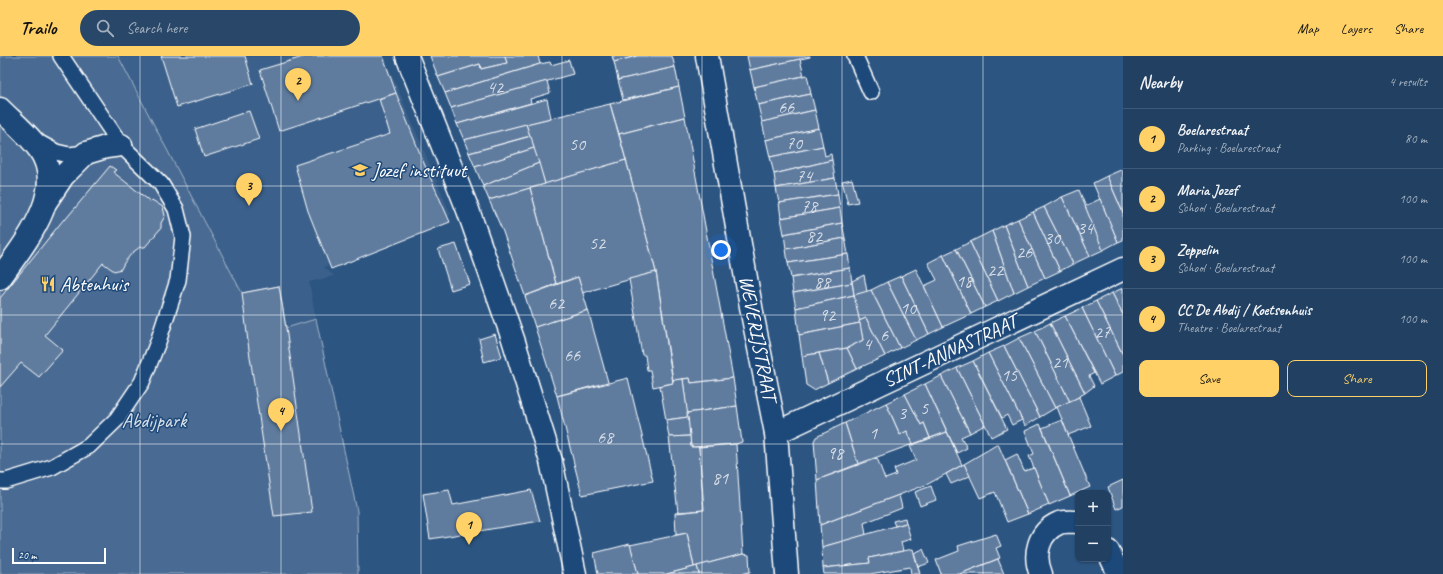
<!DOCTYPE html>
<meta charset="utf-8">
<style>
:root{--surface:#214062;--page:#294768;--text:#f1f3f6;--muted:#a2afbe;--line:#3e5977;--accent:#ffd166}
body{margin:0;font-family:Caveat,sans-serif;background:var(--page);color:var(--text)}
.controls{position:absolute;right:12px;bottom:12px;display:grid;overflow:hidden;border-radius:8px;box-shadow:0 1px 3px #0004}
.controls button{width:36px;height:36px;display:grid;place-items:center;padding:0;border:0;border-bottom:1px solid var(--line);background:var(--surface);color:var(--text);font:20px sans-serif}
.scale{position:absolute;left:12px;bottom:10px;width:94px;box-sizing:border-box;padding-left:4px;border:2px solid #fff;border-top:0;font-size:11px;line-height:14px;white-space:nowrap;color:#fff;-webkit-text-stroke:3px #1f4a7a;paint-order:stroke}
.you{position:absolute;left:721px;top:194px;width:14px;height:14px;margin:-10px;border:3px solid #fff;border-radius:50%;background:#1a73e8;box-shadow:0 0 0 6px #1a73e833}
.badge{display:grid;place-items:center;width:26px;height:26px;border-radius:50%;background:var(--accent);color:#111;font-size:13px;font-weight:700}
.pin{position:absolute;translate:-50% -33px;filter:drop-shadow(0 1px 2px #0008)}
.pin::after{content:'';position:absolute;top:21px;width:14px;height:12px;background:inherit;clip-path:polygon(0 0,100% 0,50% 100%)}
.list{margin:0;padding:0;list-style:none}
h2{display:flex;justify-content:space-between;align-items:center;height:52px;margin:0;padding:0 16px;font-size:17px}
h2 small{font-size:13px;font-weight:400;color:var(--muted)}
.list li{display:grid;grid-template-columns:26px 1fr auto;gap:12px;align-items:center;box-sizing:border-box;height:60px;padding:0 16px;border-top:1px solid var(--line)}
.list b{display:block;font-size:15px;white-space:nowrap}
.list p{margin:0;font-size:13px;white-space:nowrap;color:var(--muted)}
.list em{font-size:13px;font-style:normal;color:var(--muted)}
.actions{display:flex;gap:8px;padding:12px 16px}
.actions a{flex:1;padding:9px 0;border:1px solid var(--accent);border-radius:8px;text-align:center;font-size:14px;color:var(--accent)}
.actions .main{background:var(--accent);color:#111}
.icon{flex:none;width:22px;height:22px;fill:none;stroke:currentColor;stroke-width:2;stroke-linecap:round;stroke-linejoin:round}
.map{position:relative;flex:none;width:1123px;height:518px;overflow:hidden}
header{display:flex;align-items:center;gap:24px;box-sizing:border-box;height:56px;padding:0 20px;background:var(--accent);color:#111}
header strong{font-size:19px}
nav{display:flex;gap:22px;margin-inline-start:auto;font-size:14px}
.search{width:280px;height:36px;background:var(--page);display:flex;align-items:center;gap:10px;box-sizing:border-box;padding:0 14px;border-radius:22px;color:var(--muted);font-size:15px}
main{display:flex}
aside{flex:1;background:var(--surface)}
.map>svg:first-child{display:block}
</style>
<header>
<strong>Trailo</strong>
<div class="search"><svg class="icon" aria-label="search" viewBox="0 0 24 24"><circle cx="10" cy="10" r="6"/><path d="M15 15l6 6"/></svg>Search here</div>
<nav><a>Map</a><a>Layers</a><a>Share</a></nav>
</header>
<main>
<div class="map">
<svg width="1123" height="518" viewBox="0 0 1123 518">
<rect width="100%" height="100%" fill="#2c5582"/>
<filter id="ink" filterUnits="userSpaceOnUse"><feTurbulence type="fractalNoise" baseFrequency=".025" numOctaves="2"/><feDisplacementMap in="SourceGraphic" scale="8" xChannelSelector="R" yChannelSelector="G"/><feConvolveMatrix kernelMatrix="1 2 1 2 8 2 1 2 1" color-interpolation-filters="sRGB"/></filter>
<g filter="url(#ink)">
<polygon fill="#3b618b" points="118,0 384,0 451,159 324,211 334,220 309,226 316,263 286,272 242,237"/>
<polygon fill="#486b92" stroke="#a4b5c8" points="0,0 118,0 242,237 279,230 286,272 316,263 357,455 358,518 0,518"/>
<g fill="#5e7c9f" stroke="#fff">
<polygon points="161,0 245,0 253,28 177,51"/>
<polygon points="306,0 383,0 396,37 279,75 260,14"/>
<polygon points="430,0 505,0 507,7 481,13 480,8 438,21"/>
<polygon points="505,0 538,0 540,8 445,37 438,21 480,8 481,13 507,7"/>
<polygon points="612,0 637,0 614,6"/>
<polygon points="637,0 672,0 675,11 618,24 614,6"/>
<polygon points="747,0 810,0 810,1 750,14"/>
<polygon points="800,3 804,20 754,31 750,14"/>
<polygon points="569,4 573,18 451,52 445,37 540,8 550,6 551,9"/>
<polygon points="675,11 679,31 623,44 618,24"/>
<polygon points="807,19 811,38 758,49 754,31"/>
<polygon points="547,25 550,37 530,43 531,47 457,68 451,52"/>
<polygon points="679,31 685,61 619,78 610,48"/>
<polygon points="396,37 423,105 450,166 331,213 308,155 295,109 390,78 379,43"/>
<polygon points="811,38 815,54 762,66 758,49"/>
<polygon points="547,43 551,62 464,84 457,68"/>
<polygon points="610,48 626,104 545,128 526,68"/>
<polygon points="815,54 819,72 766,84 762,66"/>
<polygon points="249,55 259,83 204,101 195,73"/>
<polygon points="685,61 733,322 691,327 690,322 673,324 656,216 619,78"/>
<polygon points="526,68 530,80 469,97 464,84"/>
<polygon points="819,72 823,90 770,101 766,84"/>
<polygon points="531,80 534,92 475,111 469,97"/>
<polygon points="823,90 825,100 831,98 832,104 774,118 770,101"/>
<polygon points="534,92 539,107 483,130 475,111"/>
<polygon points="626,104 656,216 582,237 578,221 556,228 530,132"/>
<polygon points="832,104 835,122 776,132 774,118"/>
<polygon points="539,107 545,128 489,144 483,130"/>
<polygon points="110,110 116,114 113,116 151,146 152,144 163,151 165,160 161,167 161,172 145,191 140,191 132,197 124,207 121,213 114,215 103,207 45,279 63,294 39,321 21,307 0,331 0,242 64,163 65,164"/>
<polygon points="1123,113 1123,157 1107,120"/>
<polygon points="1107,120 1123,157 1123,184 1118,186 1093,127"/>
<polygon points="835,122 838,138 779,147 776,132"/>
<polygon points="852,123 858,146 848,148 842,125"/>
<polygon points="530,132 556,228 525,240 503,176 489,144"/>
<polygon points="1079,134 1103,194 1090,200 1062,141"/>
<polygon points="838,138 840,152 781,162 779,147"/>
<polygon points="1062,141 1090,200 1073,208 1044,151"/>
<polygon points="1100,143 1118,186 1103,194 1085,150"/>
<polygon points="1044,151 1073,208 1060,215 1033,156"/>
<polygon points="840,152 842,167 784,178 781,162"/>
<polygon points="1033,156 1060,215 1045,222 1018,163"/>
<polygon points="1018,163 1045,222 1028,230 1004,169"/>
<polygon points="842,167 845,182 786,193 784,178"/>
<polygon points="1004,169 1028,230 1014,237 992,175"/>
<polygon points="992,175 1014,237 998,245 970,186"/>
<polygon points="845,182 848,198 788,207 786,193"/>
<polygon points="970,186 998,245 985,251 956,193"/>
<polygon points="456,188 470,228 451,234 438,193"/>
<polygon points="956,193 985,251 971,258 943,199"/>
<polygon points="848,198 850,212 791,222 788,207"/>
<polygon points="943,199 971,258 943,271 924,230 937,224 928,207"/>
<polygon points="850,212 852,227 793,237 791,222"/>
<polygon points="916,213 943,271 929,278 901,220"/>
<polygon points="656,216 673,327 653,331 650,314 647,314 645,299 642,299 629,223"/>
<polygon points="864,219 867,236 854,239 852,225"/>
<polygon points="901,220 929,278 916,284 887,226"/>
<polygon points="578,221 588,254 535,271 525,240"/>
<polygon points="887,226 916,284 900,292 871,234"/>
<polygon points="852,227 854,239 796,252 793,237"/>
<polygon points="279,230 286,272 312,456 274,460 249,294 242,237"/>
<polygon points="1123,232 1123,259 1112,237"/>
<polygon points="871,234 900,292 885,300 866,262 859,265 854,239"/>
<polygon points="1112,237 1123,259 1123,299 1096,245"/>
<polygon points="854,239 860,267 799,279 796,252"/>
<polygon points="1096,245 1123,299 1123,316 1115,320 1082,252"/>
<polygon points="1082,252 1115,320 1100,328 1065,260"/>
<polygon points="588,254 608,326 557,340 535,271"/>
<polygon points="1065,260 1094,317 1089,320 1094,330 1085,337 1050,267"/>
<polygon points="866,262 885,300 857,313 847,292 863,284 859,265"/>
<polygon points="860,267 863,284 847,292 802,300 799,279"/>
<polygon points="1050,267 1085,337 1070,346 1035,275"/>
<polygon points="1035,275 1070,346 1055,352 1019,282"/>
<polygon points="495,278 502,301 484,306 479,283"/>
<polygon points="1019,282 1055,352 1040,361 1004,290"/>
<polygon points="1004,290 1040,361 1025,370 988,297"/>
<polygon points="847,292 857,313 828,327 819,297"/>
<polygon points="819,297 828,327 814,334 806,329 802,300"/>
<polygon points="988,297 1022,364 1012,369 1007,359 1002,362 973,305"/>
<polygon points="973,305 1007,373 991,381 957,312"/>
<polygon points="957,312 985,369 970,377 941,320"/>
<polygon points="941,320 970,377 961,381 967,392 957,397 925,328"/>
<polygon points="628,322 653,425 582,439 557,340"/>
<polygon points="690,322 691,327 733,322 737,350 687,357 683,323"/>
<polygon points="683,323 688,361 666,364 660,330 673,327 673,324"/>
<polygon points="925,328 947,376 930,382 924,367 921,369 905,338"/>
<polygon points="905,338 921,369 924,367 930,382 913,388 907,375 900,379 886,347"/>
<polygon points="1079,341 1091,370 1068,379 1057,351"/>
<polygon points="886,347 900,379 907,375 913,388 858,408 845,367"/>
<polygon points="737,350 742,386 736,388 691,391 687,357"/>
<polygon points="688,361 690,380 669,381 666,364"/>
<polygon points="1062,364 1090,431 1070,440 1042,372"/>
<polygon points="845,367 858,408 817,424 814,385 816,381"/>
<polygon points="1040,368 1070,440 1049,449 1029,400 1034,398 1025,375"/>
<polygon points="947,376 962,409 928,428 820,469 817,424 877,402 885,423 896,419 894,413 916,404 910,390"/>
<polygon points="690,380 691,391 699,391 704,454 678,456 669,381"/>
<polygon points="736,388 743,498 694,511 687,477 676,479 675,457 704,454 699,391"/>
<polygon points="998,388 1028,458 1007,466 995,436 980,442 964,408"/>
<polygon points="1017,398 1024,415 1034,412 1049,449 1028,458 1005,404"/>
<polygon points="964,408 970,420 951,428 946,418"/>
<polygon points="1123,424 1123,450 1116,453 1108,431"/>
<polygon points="931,430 936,444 920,450 915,436"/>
<polygon points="449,434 453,449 531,434 540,465 430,483 423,438"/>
<polygon points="899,439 902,452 864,467 866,479 822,491 820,469"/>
<polygon points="905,462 906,467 895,470 893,465"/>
<polygon points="906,467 911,483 901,486 903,495 869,502 870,507 823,512 822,491"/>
<polygon points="687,477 694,511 667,518 638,518 630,489"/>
<polygon points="996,478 1001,490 996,492 1000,502 960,518 941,518 936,504 959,495 958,490"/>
<polygon points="630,488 638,518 598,518 594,497"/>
<polygon points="913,493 920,518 911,518 910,511 870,518 824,518 823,512 870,507 869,502"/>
<polygon points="923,493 929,507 918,511 914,497"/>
<polygon points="743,498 749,499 750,516 740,518 699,518 697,510"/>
<polygon points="998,503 1004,518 960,518"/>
<polygon points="697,510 699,518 667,518 694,511"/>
</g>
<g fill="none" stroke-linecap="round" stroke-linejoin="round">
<g stroke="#fff" stroke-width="18">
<g id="service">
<polyline points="855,0 871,36"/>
<polyline points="34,84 56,96 69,99 86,97"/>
<polyline points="0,425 6,425 52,411 89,390 117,363 142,326 158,286 178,224 183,181 176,153 161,128 121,89 61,0"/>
</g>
</g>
<g stroke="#fff" stroke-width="25">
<g id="pedestrian">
<path d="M 0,53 C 13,66 28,78 39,93 C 69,135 24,188 0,222"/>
<polyline points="47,144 63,120 86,97 106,91 121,89"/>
</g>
</g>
<g stroke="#fff" stroke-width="25">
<g id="minor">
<polyline points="407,0 468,154 513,283 551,405 575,518"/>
<polyline points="707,0 753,262 776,377 787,518"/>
<polyline points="776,377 1123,213"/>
<polyline points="1108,495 1119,518"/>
<path d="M 1041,518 C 1033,499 1038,476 1059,467 C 1064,465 1072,466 1078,466"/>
</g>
</g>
<use href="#service" stroke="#1f4a7a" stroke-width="15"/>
<use href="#pedestrian" stroke="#1f4a7a" stroke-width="22"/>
<use href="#minor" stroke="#1f4a7a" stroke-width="22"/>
</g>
</g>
<path fill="none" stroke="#fff" stroke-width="1" stroke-opacity="0.55" d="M 140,0 L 140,518M 281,0 L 281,518M 421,0 L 421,518M 562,0 L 562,518M 702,0 L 702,518M 842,0 L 842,518M 983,0 L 983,518M 0,130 L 1123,130M 0,259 L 1123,259M 0,388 L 1123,388"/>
<defs>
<g id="school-bare" transform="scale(1.2)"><path d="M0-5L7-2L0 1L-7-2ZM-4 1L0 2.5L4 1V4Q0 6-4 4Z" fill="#ffd166" stroke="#1f4a7a" stroke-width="2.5" paint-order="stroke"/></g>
<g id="restaurant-bare" transform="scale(1.2)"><path d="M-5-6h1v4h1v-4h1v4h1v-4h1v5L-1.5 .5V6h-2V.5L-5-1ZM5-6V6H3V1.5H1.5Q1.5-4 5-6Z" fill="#ffd166" stroke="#1f4a7a" stroke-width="2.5" paint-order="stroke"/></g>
</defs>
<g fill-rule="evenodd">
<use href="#school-bare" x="360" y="114"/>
<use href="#restaurant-bare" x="48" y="228"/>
</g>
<g text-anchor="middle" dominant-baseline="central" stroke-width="3" stroke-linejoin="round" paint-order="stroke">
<g font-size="18" fill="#d7dee7">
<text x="495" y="31">42</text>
<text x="786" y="51">66</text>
<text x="794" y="87">70</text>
<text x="577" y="88">50</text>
<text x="804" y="120">74</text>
<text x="809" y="150">78</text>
<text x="1085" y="172">34</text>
<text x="814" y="180">82</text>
<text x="1052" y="182">30</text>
<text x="597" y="187">52</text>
<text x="1024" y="196">26</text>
<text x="995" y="214">22</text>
<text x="964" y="225">18</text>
<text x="822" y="226">88</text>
<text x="556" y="247">62</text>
<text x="908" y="252">10</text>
<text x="827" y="259">92</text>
<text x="1102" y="276">27</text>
<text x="884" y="279">6</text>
<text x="867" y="288">4</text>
<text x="572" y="299">66</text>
<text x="1060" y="306">21</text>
<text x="1009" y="319">15</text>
<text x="924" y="352">5</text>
<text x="902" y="357">3</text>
<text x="873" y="377">1</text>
<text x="605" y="381">68</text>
<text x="835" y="397">98</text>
<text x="720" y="422">81</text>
</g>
<g font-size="20" fill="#fff" stroke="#1f4a7a" text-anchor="start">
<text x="372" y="114">Jozef instituut</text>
<text x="60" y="228">Abtenhuis</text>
</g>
<g font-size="20" fill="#fff" stroke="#1f4a7a">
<text transform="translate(758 282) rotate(79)">WEVERIJSTRAAT</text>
<text transform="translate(950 295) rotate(-25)">SINT-ANNASTRAAT</text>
</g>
<g font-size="20" fill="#dae1e9" stroke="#1f4a7a">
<text x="154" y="364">Abdijpark</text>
</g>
</g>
</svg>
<div class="controls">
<button>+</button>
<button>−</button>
</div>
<div class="scale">20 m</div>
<div class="you"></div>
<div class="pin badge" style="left:469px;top:489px">1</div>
<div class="pin badge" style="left:298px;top:45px">2</div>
<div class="pin badge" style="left:249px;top:150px">3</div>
<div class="pin badge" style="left:281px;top:375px">4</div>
</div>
<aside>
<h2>Nearby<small>4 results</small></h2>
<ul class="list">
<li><span class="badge">1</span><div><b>Boelarestraat</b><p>Parking · Boelarestraat</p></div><em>80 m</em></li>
<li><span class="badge">2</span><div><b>Maria Jozef</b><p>School · Boelarestraat</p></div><em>100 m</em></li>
<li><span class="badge">3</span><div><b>Zeppelin</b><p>School · Boelarestraat</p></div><em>100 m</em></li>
<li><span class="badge">4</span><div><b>CC De Abdij / Koetsenhuis</b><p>Theatre · Boelarestraat</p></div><em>100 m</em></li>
</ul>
<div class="actions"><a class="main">Save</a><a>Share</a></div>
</aside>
</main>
